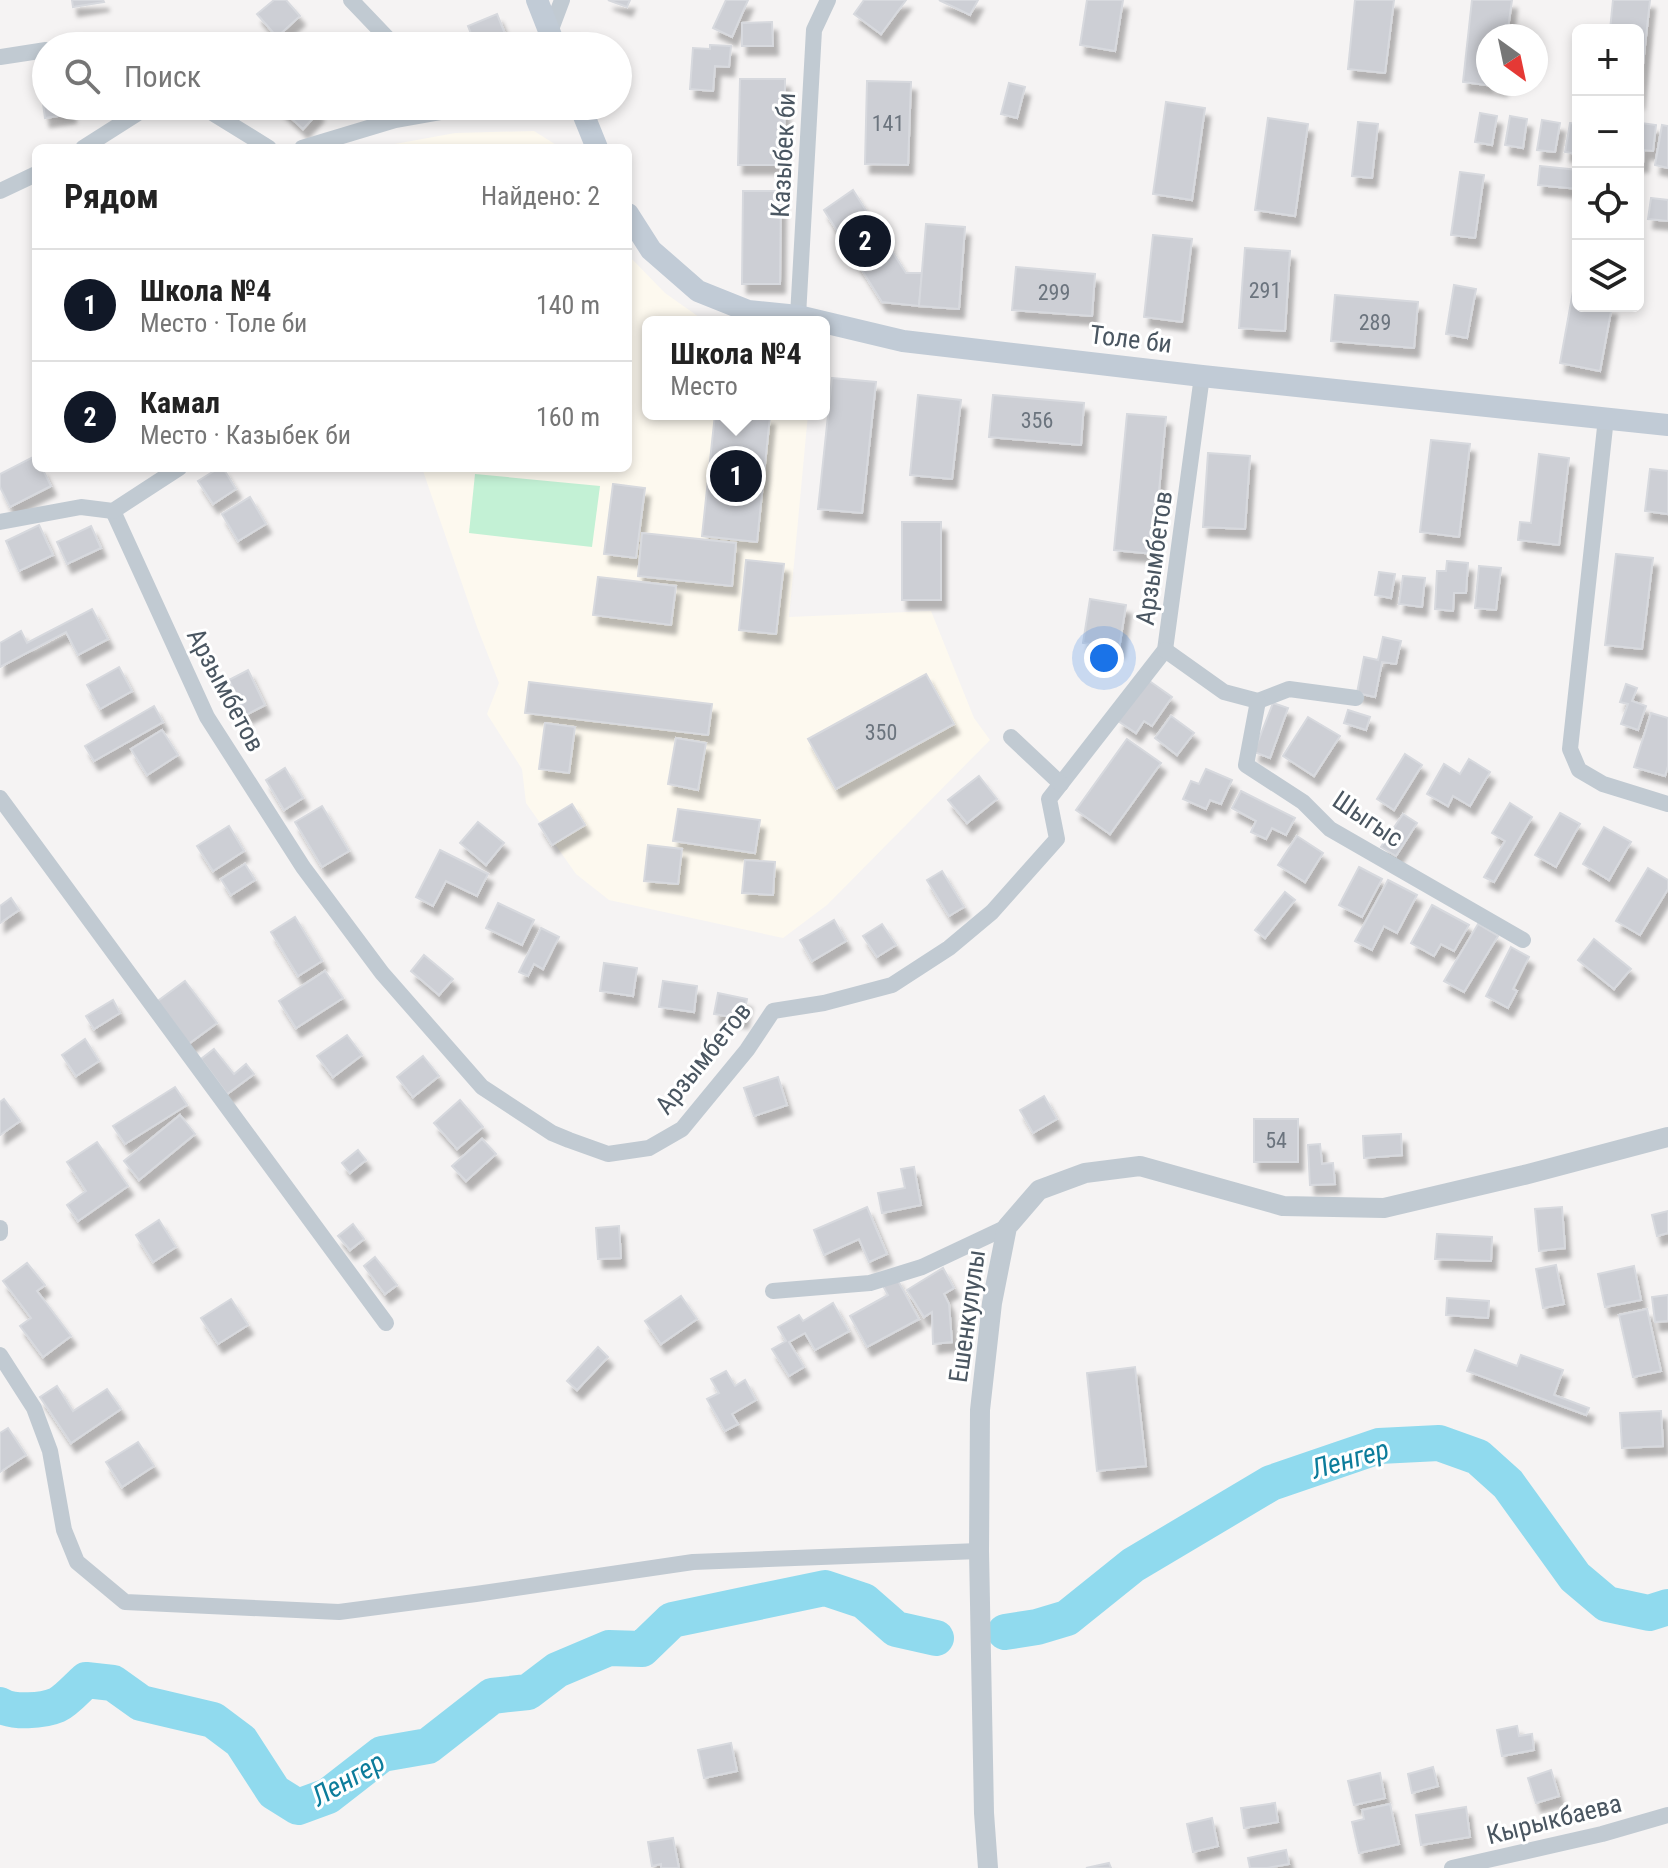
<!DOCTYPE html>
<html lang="ru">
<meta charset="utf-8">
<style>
:root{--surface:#fff;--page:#f6f6f6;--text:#222;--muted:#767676;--line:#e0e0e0;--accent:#111827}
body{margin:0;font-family:"Roboto Condensed",sans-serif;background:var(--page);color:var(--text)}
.controls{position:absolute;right:24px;top:24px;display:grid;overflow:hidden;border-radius:12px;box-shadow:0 4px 12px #0003}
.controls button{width:72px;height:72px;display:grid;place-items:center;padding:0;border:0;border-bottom:2px solid var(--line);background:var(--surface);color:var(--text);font:40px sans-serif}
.compass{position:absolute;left:1476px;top:24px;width:72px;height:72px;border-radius:50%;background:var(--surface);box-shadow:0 4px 12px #0003;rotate:147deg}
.you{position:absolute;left:1104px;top:658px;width:28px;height:28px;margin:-20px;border:6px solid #fff;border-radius:50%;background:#1a73e8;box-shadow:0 0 0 12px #1a73e833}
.badge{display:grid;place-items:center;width:52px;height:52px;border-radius:50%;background:var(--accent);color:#fff;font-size:26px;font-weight:700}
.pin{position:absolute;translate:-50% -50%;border:4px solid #fff;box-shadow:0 2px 8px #0006}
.popup{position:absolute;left:642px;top:316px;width:188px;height:104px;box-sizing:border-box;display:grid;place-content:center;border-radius:12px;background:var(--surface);filter:drop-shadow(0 2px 6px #0005);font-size:26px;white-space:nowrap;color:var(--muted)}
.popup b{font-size:30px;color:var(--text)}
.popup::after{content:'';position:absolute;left:50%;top:100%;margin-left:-16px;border:16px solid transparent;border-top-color:var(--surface)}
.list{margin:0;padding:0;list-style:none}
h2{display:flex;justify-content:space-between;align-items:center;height:104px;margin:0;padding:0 32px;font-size:34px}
h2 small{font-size:26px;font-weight:400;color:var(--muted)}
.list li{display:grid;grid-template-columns:52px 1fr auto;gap:24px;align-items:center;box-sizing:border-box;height:112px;padding:0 32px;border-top:2px solid var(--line)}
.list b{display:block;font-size:30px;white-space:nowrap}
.list p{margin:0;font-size:26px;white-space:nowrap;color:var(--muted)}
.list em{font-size:26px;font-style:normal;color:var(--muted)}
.icon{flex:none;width:44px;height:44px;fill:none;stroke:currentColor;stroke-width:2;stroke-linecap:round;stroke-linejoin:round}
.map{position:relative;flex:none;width:1668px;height:1868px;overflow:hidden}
.search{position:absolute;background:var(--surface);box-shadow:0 4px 12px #0003;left:32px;top:32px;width:600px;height:88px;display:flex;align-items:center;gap:20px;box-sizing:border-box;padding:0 28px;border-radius:44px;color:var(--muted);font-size:30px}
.panel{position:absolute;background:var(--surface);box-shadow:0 4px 12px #0003;left:32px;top:144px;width:600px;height:328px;border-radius:12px}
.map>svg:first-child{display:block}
</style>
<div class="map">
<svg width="1668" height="1868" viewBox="0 0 1668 1868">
<defs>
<filter id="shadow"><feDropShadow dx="5" dy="9" stdDeviation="2" flood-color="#0004"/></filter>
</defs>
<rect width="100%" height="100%" fill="#f5f3f3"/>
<g fill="#fdf9ef">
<polygon points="534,131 561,148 373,148 455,133"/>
<polygon points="628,255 665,293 706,322 648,322 648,414 808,414 789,617 931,611 974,718 990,740 827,905 783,938 609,900 576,874 526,803 522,769 487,714 499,683 477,627 422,468 628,468"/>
</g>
<polygon fill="#c3f1d5" points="475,474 600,486 592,547 469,533"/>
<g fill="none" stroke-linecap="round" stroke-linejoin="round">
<g stroke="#90daee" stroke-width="36">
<polyline points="1005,1632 1037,1627 1067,1618 1133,1565 1271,1483 1379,1446 1439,1443 1478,1457 1508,1484 1575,1577 1607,1604 1649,1613 1668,1607"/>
<path d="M 0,1705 C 13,1713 43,1711 57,1705 C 67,1700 78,1687 86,1680 L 113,1683 L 141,1703 L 213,1720 L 241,1741 L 274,1792 L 298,1807 L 328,1796 L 382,1754 L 428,1746 L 492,1696 L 528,1692 L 557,1670 L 609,1648 L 642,1649 L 672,1620 L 825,1588 L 864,1601 L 896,1629 L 936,1638"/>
</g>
</g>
<g fill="#cdcfd5" stroke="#d7d9de" stroke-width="2" filter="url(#shadow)">
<polygon points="72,0 103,0 104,2 73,7"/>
<polygon points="274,0 286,0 300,16 277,37 257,14"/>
<polygon points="608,0 630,0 627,7"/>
<polygon points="726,0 748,0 732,37 713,28"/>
<polygon points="864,0 906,0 881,34 854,14"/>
<polygon points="939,0 978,0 970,15"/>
<polygon points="1087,0 1123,0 1115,51 1080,45"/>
<polygon points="1355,0 1394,0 1385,73 1348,69"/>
<polygon points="1472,0 1512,0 1507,36 1488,36 1488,84 1502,84 1502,87 1463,82"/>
<polygon points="1613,0 1650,0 1639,101 1638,30 1610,30"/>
<polygon points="497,14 510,46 476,46 468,26"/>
<polygon points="772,22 773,46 742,46 742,23"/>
<polygon points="710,45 731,46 729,67 715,66 713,91 690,89 693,48 710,49"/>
<polygon points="740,79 785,79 784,165 738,165"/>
<polygon points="867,81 911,82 908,165 865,164"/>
<polygon points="1009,83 1025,87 1017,118 1001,114"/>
<polygon points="41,89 46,89 46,106 70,106 71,114 45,118"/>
<polygon points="1166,102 1205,108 1192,200 1153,194"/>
<polygon points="279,106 312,106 319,112 303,129 279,107"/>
<polygon points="1480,113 1497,116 1492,145 1475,142"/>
<polygon points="1510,116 1527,119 1523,148 1505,145"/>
<polygon points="1268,118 1308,124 1295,216 1255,210"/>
<polygon points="1542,120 1560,123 1555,152 1537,150"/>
<polygon points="1358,122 1378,124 1372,178 1352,176"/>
<polygon points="1570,123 1578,124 1578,154 1565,152"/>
<polygon points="1641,123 1656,125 1653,151 1644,150 1643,163 1638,163 1638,132 1640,132"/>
<polygon points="1662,125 1668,126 1668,168 1655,165"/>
<polygon points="1540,166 1578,170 1578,189 1538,185"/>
<polygon points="1460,172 1484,175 1475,238 1451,235"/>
<polygon points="853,190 906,273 922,273 919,306 882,302 824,210"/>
<polygon points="743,191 781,191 780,284 742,284"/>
<polygon points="1651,198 1668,200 1668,221 1648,219"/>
<polygon points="926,224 965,227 959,309 919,306"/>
<polygon points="1153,235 1192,239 1182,322 1144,317"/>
<polygon points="1245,248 1290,251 1285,331 1239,328"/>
<polygon points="1578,264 1578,306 1612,306 1600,371 1560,363"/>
<polygon points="1016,267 1095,274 1092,316 1012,310"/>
<polygon points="1454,285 1476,289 1467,338 1446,334"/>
<polygon points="1335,295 1418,302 1414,348 1331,341"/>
<polygon points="832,378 876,382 862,513 818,509"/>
<polygon points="918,395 961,400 952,479 910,475"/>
<polygon points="993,395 1084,403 1081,445 989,437"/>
<polygon points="715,414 770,416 757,542 702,536"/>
<polygon points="1127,414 1166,417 1153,554 1114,550"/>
<polygon points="1431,440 1470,444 1459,537 1420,532"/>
<polygon points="1208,453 1250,456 1245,529 1203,527"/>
<polygon points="1539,454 1569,458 1559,545 1518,540 1520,522 1531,523"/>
<polygon points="35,456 36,468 42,468 51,486 10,507 0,487 0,474"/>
<polygon points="219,468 223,468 236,489 213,504 198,481"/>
<polygon points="1650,469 1668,471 1668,514 1645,511"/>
<polygon points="613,484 645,488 636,558 604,554"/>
<polygon points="250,497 266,524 238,541 222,514"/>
<rect x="902" y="522" width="39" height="78"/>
<polygon points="39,525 53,555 19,571 6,541"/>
<polygon points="91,526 101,548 67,564 57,542"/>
<polygon points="642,533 736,543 732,586 638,576"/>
<polygon points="1616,554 1653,558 1642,649 1605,645"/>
<polygon points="746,560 784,564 776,634 739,630"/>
<polygon points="1447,561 1468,563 1466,593 1454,593 1453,611 1435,609 1437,571 1446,571"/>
<polygon points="1479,566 1501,568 1496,610 1475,608"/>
<polygon points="1379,572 1395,574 1391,598 1375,595"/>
<polygon points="1403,576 1425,578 1422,607 1399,604"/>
<polygon points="598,577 676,586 671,625 593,615"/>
<polygon points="1090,599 1126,605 1119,649 1083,643"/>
<polygon points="92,609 108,639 78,655 66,632 0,667 0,643 21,631 27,643"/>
<polygon points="1383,637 1401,641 1396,664 1382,662 1375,697 1357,693 1364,657 1378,660"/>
<polygon points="119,667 132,691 100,709 87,685"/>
<polygon points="248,670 265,705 246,715 229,680"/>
<polygon points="926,674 954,724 836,789 808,739"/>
<polygon points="1148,680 1172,697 1152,726 1144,721 1136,733 1118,721"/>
<polygon points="529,682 712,704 708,735 525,713"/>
<polygon points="1626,684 1637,688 1632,701 1646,706 1638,730 1621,724 1628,704 1620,702"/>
<polygon points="1273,703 1288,708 1270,758 1254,752"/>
<polygon points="154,706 163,722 94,761 85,746"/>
<polygon points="1348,710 1370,717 1366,730 1344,723"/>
<polygon points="1651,713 1668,718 1668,766 1665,776 1634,767"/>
<polygon points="1171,716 1194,733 1177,755 1155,738"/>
<polygon points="1308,717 1340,736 1314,776 1283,756"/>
<polygon points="545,723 575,727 569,773 539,769"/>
<polygon points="162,730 178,755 147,775 131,749"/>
<polygon points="676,738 706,743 698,790 668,784"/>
<polygon points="1127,739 1161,763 1110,834 1076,810"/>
<polygon points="1405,754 1422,765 1394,810 1377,799"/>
<polygon points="1469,759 1490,772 1470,806 1453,796 1448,806 1427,794 1444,764 1460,774"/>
<polygon points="285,768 303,798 284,810 266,780"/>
<polygon points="1206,769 1232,780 1221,804 1210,800 1206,809 1183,799 1191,781 1199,784"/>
<polygon points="979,776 997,799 967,823 948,800"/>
<polygon points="1241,791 1295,818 1286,835 1272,828 1266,839 1251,832 1256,821 1232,808"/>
<polygon points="1510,803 1532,817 1494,882 1484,877 1505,841 1492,833"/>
<polygon points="572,804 585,825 552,845 539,824"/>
<polygon points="322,806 349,851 322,867 295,822"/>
<polygon points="678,809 760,820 755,853 673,841"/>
<polygon points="1560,813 1580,824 1556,867 1535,855"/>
<polygon points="1403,814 1417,823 1396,856 1381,847"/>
<polygon points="478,822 504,843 486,865 460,843"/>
<polygon points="229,826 244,851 213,871 197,846"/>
<polygon points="1604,827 1631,842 1609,880 1583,864"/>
<polygon points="1297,836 1323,853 1305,882 1278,865"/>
<polygon points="648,845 682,849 678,884 644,881"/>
<polygon points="440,850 488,874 477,896 446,881 433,906 416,897"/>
<polygon points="745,860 775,862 773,895 742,893"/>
<polygon points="245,864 255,880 231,895 221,879"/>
<polygon points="1359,867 1382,879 1362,917 1339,905"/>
<polygon points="1648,868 1668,880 1668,889 1640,935 1616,921"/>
<polygon points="942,871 964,907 949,916 927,880"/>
<polygon points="1388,880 1417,895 1397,933 1384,926 1372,950 1355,941"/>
<polygon points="1285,892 1295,900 1265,938 1255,930"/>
<polygon points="11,898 19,910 0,923 0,906"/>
<polygon points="498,903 534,920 522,945 486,928"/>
<polygon points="1432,905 1469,925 1454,951 1441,944 1434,956 1411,943"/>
<polygon points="295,917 322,961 298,976 271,932"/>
<polygon points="834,920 846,941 812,961 800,940"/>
<polygon points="882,924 896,945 877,957 863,936"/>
<polygon points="1478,924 1498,936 1464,992 1444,981"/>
<polygon points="541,928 559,937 543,969 534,964 528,976 519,972"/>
<polygon points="1594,939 1631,969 1614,989 1578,960"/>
<polygon points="1511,947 1529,957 1513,989 1517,991 1508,1008 1486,996"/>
<polygon points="424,955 453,979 439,995 411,971"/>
<polygon points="604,963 637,968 633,996 600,991"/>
<polygon points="325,971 343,998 296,1028 279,1001"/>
<polygon points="185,981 217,1023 187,1045 155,1003"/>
<polygon points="663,981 697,986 694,1012 659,1007"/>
<polygon points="718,993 747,999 743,1019 714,1014"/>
<polygon points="113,1000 120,1013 94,1029 86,1016"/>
<polygon points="347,1035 362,1055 333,1077 317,1056"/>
<polygon points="85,1039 99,1061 76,1076 62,1055"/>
<polygon points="214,1049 234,1074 246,1064 254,1074 227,1094 201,1059"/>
<polygon points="423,1056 439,1076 413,1097 397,1077"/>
<polygon points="778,1077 787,1105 754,1116 744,1088"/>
<polygon points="175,1087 187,1105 125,1144 113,1126"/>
<polygon points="1044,1096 1057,1119 1033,1133 1020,1110"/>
<polygon points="4,1099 20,1121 0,1135 0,1102"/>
<polygon points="460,1100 483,1127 457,1149 434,1123"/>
<polygon points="180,1115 195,1134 139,1180 124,1161"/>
<rect x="1254" y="1119" width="44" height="43"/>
<polygon points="1401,1134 1402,1155 1364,1158 1363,1136"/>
<polygon points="482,1139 496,1154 466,1181 452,1166"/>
<polygon points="97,1142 128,1186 78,1221 67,1205 86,1191 67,1162"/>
<polygon points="1320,1144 1322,1164 1333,1163 1335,1184 1310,1185 1308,1145"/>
<polygon points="358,1150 366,1160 350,1173 342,1163"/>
<polygon points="914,1167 921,1205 882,1213 878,1193 905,1188 901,1169"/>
<polygon points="867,1207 887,1254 869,1262 859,1239 824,1255 814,1230"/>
<polygon points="1562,1207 1565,1248 1539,1251 1535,1209"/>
<polygon points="1668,1211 1668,1233 1657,1236 1652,1215"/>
<polygon points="159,1220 176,1247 153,1262 136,1235"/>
<polygon points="353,1224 364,1239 350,1250 338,1236"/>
<polygon points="619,1226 621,1258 598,1259 596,1228"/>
<polygon points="1437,1234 1492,1237 1491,1261 1435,1259"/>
<polygon points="375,1257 397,1285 385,1294 364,1266"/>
<polygon points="27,1263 45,1285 37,1291 71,1336 43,1357 20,1326 31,1318 3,1281"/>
<polygon points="1556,1265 1564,1304 1543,1308 1536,1269"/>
<polygon points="1634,1266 1641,1300 1605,1307 1598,1274"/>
<polygon points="943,1268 954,1288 944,1294 949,1304 952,1342 933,1344 932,1312 924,1317 907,1290"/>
<polygon points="896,1277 919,1319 867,1347 850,1316 888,1295 882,1284"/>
<polygon points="1668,1295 1668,1321 1655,1322 1652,1297"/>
<polygon points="681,1296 697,1319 661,1344 645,1321"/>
<polygon points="1447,1298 1489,1301 1488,1318 1446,1315"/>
<polygon points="231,1299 248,1325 218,1344 201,1318"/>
<polygon points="833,1303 849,1331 815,1350 805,1333 789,1342 804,1367 789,1376 772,1349 786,1341 778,1327 799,1315 803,1321"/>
<polygon points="1647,1309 1661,1371 1633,1377 1619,1315"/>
<polygon points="598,1347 608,1357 577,1390 567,1381"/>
<polygon points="1475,1350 1517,1366 1521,1355 1563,1370 1554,1395 1589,1408 1586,1415 1467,1371"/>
<polygon points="1135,1367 1146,1466 1097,1471 1087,1373"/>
<polygon points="726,1371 735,1386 745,1380 756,1400 732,1414 738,1424 725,1431 707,1399 719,1393 711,1379"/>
<polygon points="57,1386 73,1411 107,1389 121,1409 71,1443 40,1397"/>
<polygon points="1661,1411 1663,1446 1622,1448 1620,1413"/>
<polygon points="8,1428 26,1455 0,1472 0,1433"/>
<polygon points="138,1442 154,1466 122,1487 106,1462"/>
<polygon points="1517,1726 1519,1736 1532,1734 1534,1750 1502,1756 1497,1730"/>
<polygon points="731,1743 737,1771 704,1778 698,1750"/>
<polygon points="1433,1767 1438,1786 1412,1793 1408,1774"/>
<polygon points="1551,1770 1559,1796 1536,1803 1528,1778"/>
<polygon points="1380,1773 1385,1798 1354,1805 1348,1781"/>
<polygon points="1275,1803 1278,1822 1244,1828 1241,1808"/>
<polygon points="1390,1804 1399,1844 1359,1853 1352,1822 1364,1819 1362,1810"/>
<polygon points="1466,1807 1470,1837 1421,1845 1416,1815"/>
<polygon points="1212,1818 1218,1846 1193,1852 1187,1824"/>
<polygon points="673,1838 679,1868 661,1868 661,1864 652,1866 648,1842"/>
<polygon points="1286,1850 1289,1864 1267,1868 1250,1868 1248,1858"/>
<polygon points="1109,1863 1111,1868 1086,1868"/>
</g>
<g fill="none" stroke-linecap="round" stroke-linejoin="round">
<g stroke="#c1cad2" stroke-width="16">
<polyline points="351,0 395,46"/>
<polyline points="550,32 562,0"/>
<polyline points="72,46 83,44 91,46"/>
<polyline points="0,57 46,50"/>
<polyline points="201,106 269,148"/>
<polyline points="83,148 149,106"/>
<polyline points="302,148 395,120 457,109 506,106"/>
<polyline points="0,191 36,174"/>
<polyline points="798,316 814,30 828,0"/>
<polyline points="1606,418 1570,749 1579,770 1603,784 1668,804"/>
<polyline points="113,511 207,717 303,867 382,973 482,1087 552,1133 569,1140 608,1154 649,1148 682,1129 747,1050 773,1011 824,1003 892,985 949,948 992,912 1057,839 1049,799 1165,650 1202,376"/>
<polyline points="0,522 81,507 113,511 179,468"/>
<polyline points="1165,650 1224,692 1258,701 1289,689 1356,698"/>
<polyline points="1258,701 1246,765 1303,802 1330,829 1523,940"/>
<polyline points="1011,737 1061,784"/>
<polyline points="0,798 386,1323"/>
<polyline points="0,1228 0,1233"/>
<polyline points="773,1291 870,1283 922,1267 1007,1227"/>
<polyline points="0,1355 34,1408 50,1451 64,1530 77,1562 125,1602 339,1612 476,1594 693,1562 979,1551"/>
<polyline points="1452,1868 1602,1834 1668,1815"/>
</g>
<polyline stroke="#c1cad2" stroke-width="20" points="988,1868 984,1813 979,1551 980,1410 992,1303 1007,1227 1039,1190 1085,1173 1140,1166 1283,1206 1384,1208 1524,1175 1668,1137"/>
<g stroke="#c1cbd6" stroke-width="22">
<polyline points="537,0 555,46"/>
<polyline points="580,106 597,148"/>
<polyline points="628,214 651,250 698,291 748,311 798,316 903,341 1202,376 1668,425"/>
</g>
</g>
<g text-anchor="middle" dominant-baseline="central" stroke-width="6" stroke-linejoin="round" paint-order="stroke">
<g font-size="22" fill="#6b747e">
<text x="888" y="123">141</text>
<text x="1265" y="290">291</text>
<text x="1054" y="292">299</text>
<text x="1375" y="322">289</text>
<text x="1037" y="420">356</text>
<text x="881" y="732">350</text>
<text x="1276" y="1140">54</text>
</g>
<g font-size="26" fill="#4a5661" stroke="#fff">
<text transform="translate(783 155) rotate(-87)">Казыбек би</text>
<text transform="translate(1131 339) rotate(7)">Толе би</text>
<text transform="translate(1154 558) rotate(-82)">Арзымбетов</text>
<text transform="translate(226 690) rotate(62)">Арзымбетов</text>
<text transform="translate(1368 819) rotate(34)">Шыгыс</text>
<text transform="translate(703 1058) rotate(-51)">Арзымбетов</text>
<text transform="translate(967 1316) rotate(-82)">Ешенкулулы</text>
<text transform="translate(1554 1819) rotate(-14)">Кырыкбаева</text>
</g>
<g font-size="28" font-style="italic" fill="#0c7c9b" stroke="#fff">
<text transform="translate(1350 1459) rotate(-16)">Ленгер</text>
<text transform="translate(348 1779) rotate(-30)">Ленгер</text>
</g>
</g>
</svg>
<div class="controls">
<button>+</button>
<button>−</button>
<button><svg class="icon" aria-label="locate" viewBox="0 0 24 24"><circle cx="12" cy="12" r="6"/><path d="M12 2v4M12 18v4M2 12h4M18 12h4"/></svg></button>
<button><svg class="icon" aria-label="layers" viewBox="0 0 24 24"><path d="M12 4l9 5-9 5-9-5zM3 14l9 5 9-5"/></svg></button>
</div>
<svg class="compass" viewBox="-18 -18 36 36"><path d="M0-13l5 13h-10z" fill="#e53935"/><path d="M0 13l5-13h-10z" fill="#767676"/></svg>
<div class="you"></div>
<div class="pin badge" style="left:736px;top:476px">1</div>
<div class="popup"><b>Школа №4</b>Место</div>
<div class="pin badge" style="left:865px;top:241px">2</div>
<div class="search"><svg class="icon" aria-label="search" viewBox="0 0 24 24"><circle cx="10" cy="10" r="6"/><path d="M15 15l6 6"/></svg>Поиск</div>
<section class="panel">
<h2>Рядом<small>Найдено: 2</small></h2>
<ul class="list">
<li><span class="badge">1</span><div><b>Школа №4</b><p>Место · Толе би</p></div><em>140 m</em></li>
<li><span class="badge">2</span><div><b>Камал</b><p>Место · Казыбек би</p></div><em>160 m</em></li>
</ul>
</section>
</div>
